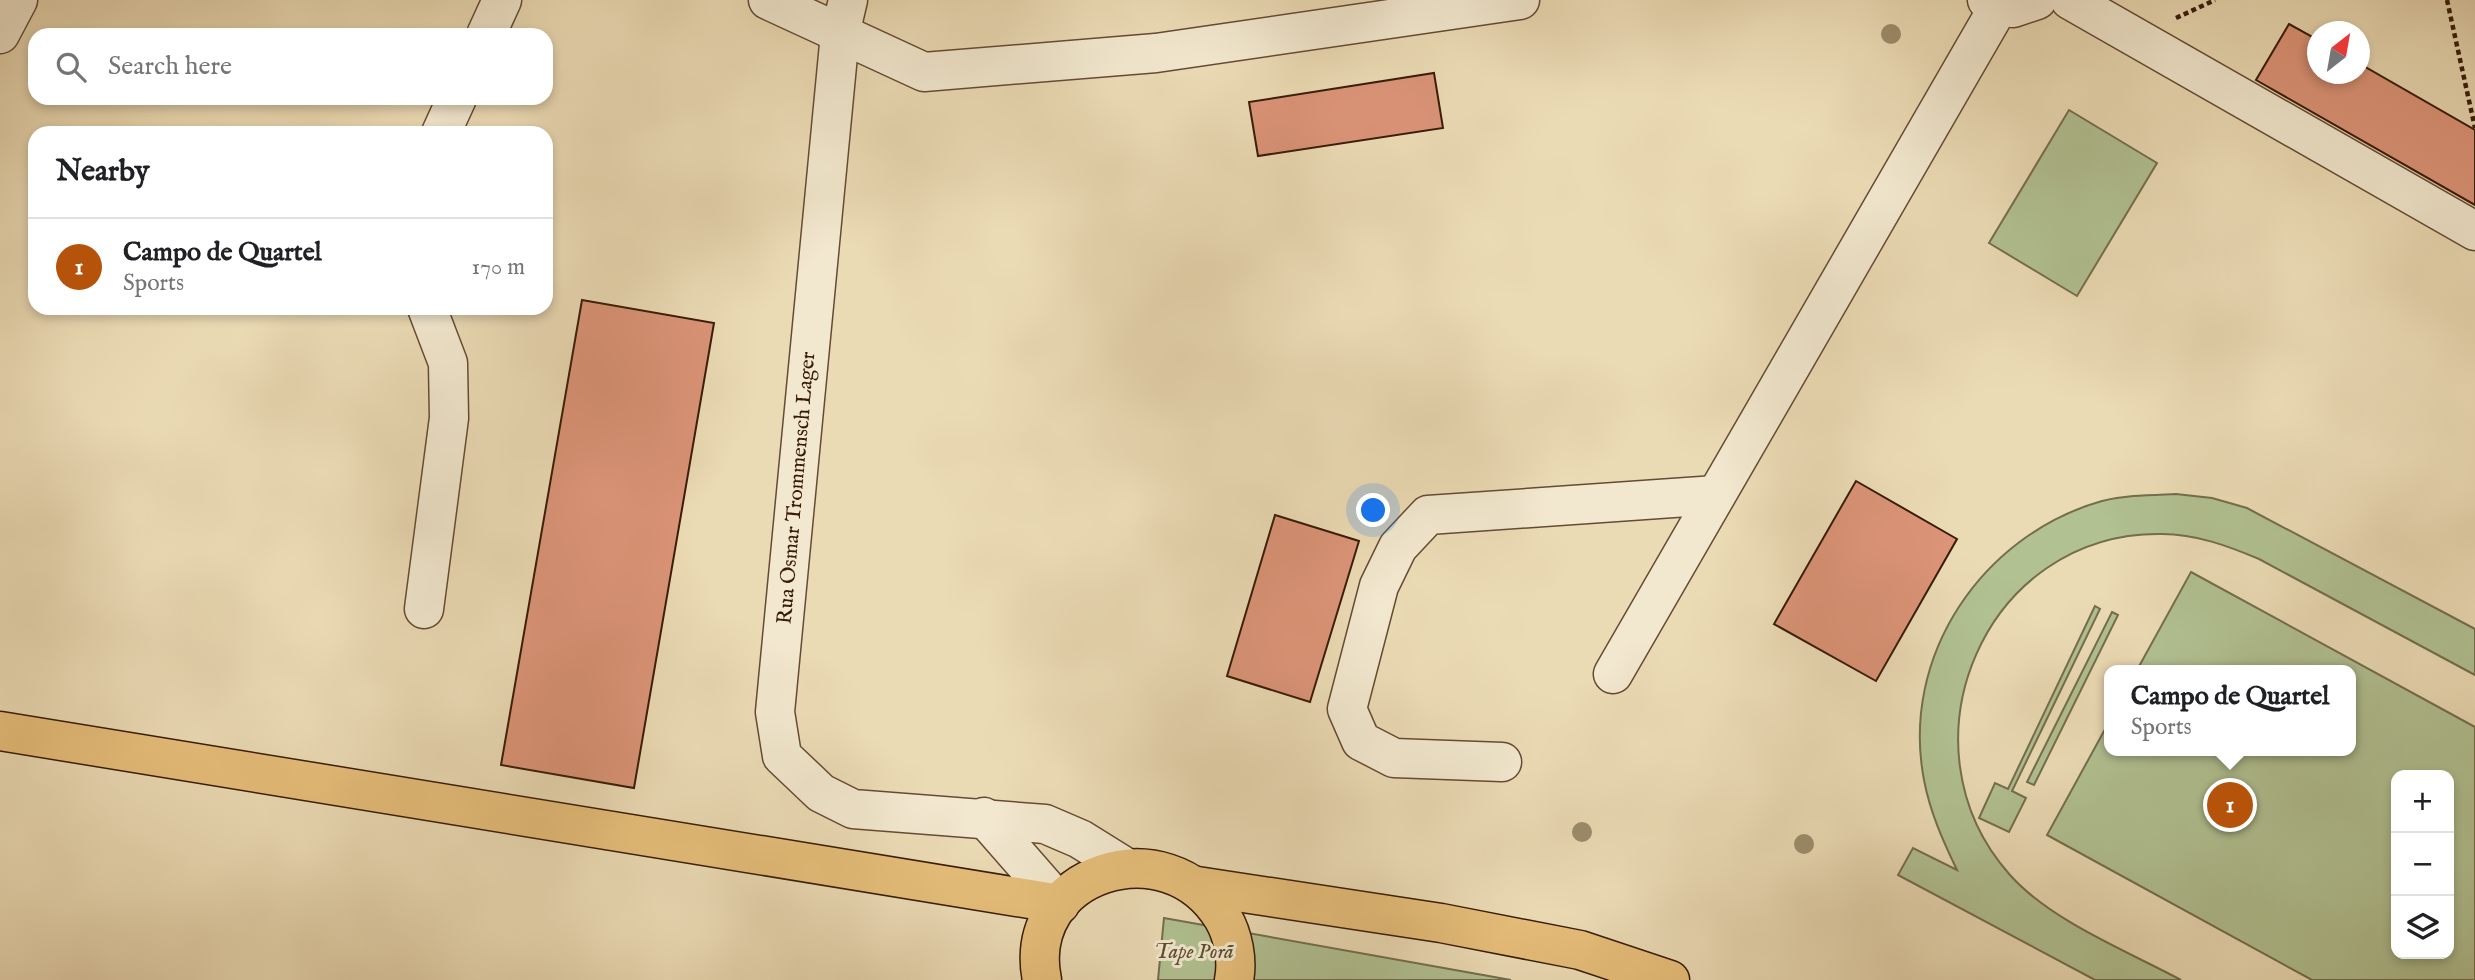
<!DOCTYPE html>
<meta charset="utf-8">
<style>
:root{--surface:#fff;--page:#f2f2f2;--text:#202124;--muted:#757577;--line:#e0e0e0;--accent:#b45309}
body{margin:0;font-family:"IM FELL English",serif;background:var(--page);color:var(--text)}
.controls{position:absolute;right:21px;bottom:21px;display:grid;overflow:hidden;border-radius:14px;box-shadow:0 4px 10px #0003}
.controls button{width:63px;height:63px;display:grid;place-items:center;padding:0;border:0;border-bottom:2px solid var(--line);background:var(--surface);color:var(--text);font:35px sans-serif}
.compass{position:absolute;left:2307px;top:21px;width:63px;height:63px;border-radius:50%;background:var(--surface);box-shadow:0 4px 10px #0003;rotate:31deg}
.you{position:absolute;left:1374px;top:511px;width:24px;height:24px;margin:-18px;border:5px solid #fff;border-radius:50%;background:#1a73e8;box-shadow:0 0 0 10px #1a73e833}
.badge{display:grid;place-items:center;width:46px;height:46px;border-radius:50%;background:var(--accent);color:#fff;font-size:23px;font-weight:700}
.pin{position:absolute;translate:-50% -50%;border:4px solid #fff;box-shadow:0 2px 7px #0006}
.popup{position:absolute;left:2104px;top:665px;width:252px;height:91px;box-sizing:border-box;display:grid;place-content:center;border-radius:14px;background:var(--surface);filter:drop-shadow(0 2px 5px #0005);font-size:23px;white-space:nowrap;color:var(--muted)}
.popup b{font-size:26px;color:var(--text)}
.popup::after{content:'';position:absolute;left:50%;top:100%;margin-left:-14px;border:14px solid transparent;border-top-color:var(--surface)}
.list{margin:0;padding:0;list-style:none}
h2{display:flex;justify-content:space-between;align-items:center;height:91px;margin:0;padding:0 28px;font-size:30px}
h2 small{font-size:23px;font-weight:400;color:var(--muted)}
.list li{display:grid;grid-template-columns:46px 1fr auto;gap:21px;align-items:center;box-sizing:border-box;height:98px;padding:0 28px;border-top:2px solid var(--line)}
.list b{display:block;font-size:26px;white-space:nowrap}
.list p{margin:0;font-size:23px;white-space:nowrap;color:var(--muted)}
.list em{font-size:23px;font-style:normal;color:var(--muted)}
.icon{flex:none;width:38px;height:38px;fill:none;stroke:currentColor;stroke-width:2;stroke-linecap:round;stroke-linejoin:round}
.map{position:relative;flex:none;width:2475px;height:980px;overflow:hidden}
.search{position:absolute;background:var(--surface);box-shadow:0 4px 10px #0003;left:28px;top:28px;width:525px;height:77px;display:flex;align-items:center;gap:18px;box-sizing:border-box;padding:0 24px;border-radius:21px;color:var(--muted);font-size:26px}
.panel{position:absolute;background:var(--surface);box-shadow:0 4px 10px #0003;left:28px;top:126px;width:525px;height:189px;border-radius:21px}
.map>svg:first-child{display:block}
</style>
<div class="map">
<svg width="2475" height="980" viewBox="0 0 2475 980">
<rect width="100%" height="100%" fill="#ebdbb5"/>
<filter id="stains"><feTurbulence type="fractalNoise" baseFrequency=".00286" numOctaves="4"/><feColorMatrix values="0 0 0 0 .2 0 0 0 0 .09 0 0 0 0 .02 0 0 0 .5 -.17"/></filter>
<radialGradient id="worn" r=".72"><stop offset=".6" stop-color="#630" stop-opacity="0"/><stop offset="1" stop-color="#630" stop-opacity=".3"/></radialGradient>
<g fill="#b1c192" stroke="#746e4d" stroke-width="2" fill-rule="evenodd">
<polygon points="2069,110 2157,163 2077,296 1989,243"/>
<path d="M 2176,494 L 2212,498 L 2247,508 L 2475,629 L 2475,675 L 2259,559 C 2228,546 2196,534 2162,534 C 1985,531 1894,745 2010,875 C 2051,921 2127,951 2181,980 L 2095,980 L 1898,875 L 1913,848 L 1957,870 C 1943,841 1930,812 1924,780 C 1900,656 1982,535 2102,501 C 2126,495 2151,495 2176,494 Z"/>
<path d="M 2191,572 L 2475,727 L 2475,980 L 2312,980 L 2047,835 L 2109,722 L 2109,751 L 2351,751 L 2351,670 L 2137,670 ZM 2449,775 L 2449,954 L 2396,954 L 2396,775 Z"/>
<polygon points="2095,606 2100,609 2012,791 2026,798 2009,832 1979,818 1995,783 2008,789"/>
<polygon points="2112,612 2118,615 2034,785 2027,782"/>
<polygon points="1164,918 1511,980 1158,980"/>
</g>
<g fill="#dc9478" stroke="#381b08" stroke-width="2">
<polygon points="2289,24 2318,40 2318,74 2360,74 2360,64 2475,130 2475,205 2256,80"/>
<polygon points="1434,73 1443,128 1258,156 1249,102"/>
<polygon points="582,300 714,323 634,788 501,765"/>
<polygon points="1856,481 1957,539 1876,681 1774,624"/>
<polygon points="1275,515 1359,541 1310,702 1227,676"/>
</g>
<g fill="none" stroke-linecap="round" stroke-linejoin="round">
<g stroke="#654b33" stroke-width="41">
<g id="minor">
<polyline points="768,0 924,72 1156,53 1520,0"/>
<polyline points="848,0 840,34 775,712 782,756 821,793 853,809 1045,824 1080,839 1125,867"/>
<polyline points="1987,0 2013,8 2037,0"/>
<polyline points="2070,0 2475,231"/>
<polyline points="0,34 18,0"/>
<polyline points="486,35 502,0"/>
<polyline points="441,133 457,98"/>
<polyline points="424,609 449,418 448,363 427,308"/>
<polyline points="1613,674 1999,6"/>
<polyline points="1502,762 1394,758 1361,741 1347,709 1379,586 1398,547 1428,515 1716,495"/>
<polyline points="984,817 1060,904"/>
</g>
</g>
<g stroke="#381b08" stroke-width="41">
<g id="major">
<polyline points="0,731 1060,904"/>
<polyline points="1197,886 1441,923 1580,950 1670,980"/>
<path d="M 1042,980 C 1020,873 1167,825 1223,918 C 1233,935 1238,960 1234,980"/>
</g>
</g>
<g stroke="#381b08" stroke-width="4.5" stroke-dasharray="5 3.5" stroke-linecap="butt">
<polyline points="2447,0 2475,128"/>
<polyline points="2176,18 2215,0"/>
</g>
<use href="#minor" stroke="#f2e8cf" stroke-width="38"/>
<use href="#major" stroke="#e6be7a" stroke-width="38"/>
</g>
<g fill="#9c8d6c">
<circle cx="1891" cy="34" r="10"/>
<circle cx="1582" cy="832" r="10"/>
<circle cx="1804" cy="844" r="10"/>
</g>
<g text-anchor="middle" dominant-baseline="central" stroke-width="6" stroke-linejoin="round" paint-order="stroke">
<g font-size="21" fill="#381b08" stroke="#f2e8cf">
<text transform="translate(797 488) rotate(-85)">Rua Osmar Trommensch Lager</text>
</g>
<g font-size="21" font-style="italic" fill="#5c4d31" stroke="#f2e8cf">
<text x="1194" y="952">Tape Porã</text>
</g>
</g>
<rect width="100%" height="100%" filter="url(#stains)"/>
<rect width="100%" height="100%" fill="url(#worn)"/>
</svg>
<div class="controls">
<button>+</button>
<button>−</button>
<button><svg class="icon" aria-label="layers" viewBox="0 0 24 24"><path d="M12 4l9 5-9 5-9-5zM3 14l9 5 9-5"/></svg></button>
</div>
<svg class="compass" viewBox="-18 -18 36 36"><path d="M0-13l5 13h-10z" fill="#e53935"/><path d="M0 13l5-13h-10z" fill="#757577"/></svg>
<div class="you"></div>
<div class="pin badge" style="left:2230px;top:805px">1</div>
<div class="popup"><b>Campo de Quartel</b>Sports</div>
<div class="search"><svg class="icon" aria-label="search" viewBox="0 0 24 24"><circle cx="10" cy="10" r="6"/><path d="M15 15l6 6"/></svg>Search here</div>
<section class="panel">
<h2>Nearby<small></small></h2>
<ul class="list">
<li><span class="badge">1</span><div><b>Campo de Quartel</b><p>Sports</p></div><em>170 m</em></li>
</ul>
</section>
</div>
